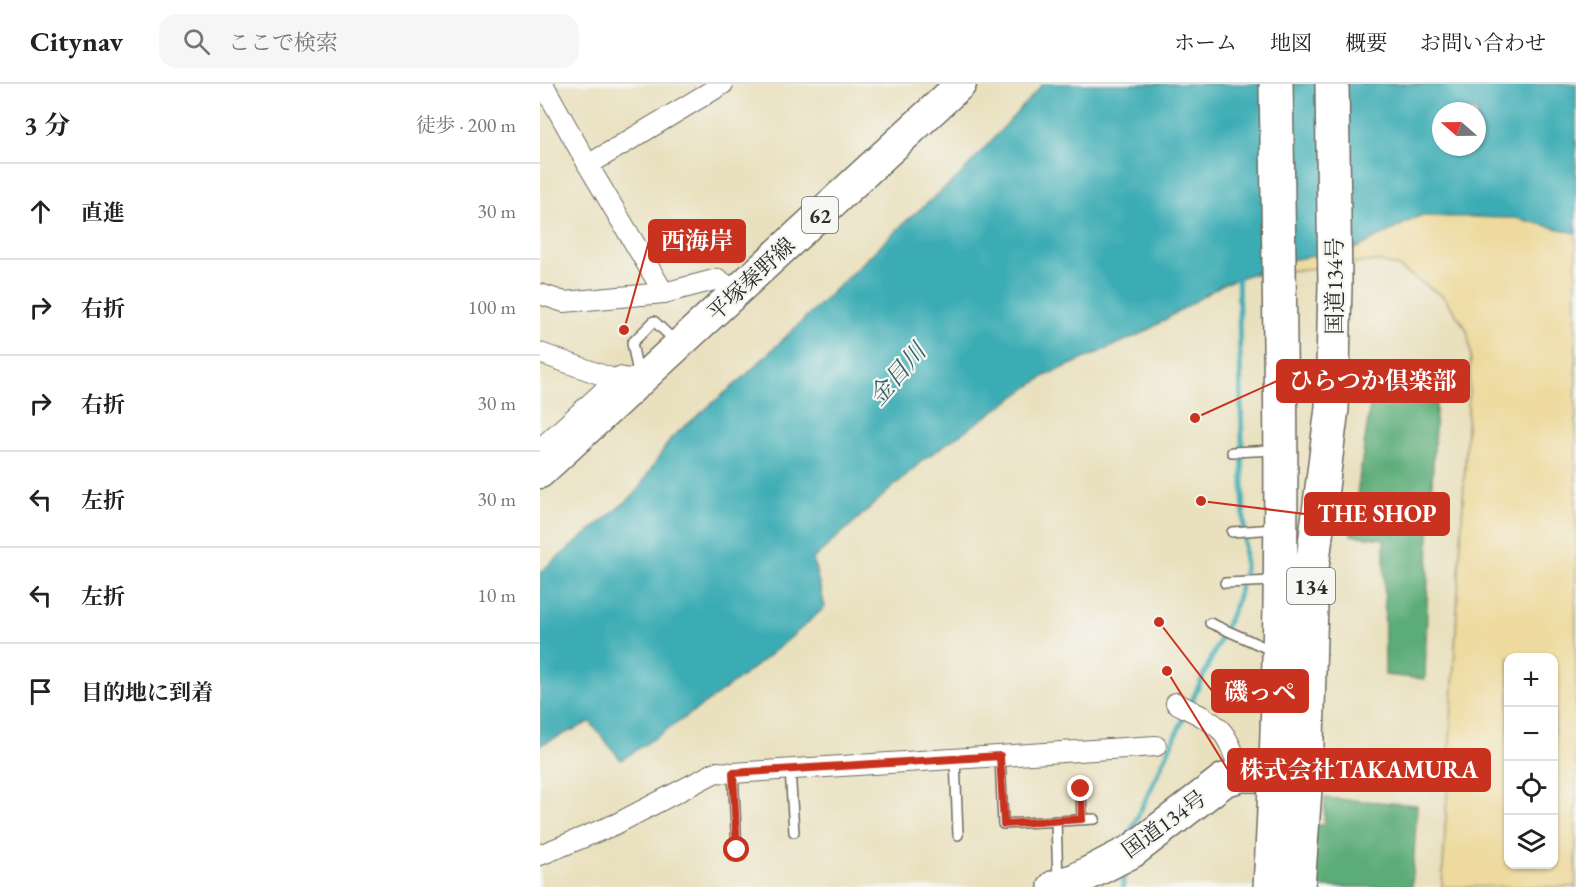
<!DOCTYPE html>
<html lang="ja">
<meta charset="utf-8">
<style>
:root{--surface:#fff;--page:#f6f6f6;--text:#222;--muted:#767676;--line:#e0e0e0}
body{margin:0;font-family:"EB Garamond","Noto Serif JP",serif;background:var(--page);color:var(--text)}
.controls{position:absolute;right:18px;bottom:18px;display:grid;overflow:hidden;border-radius:12px;box-shadow:0 2px 4px #0004}
.controls button{width:54px;height:54px;display:grid;place-items:center;padding:0;border:0;border-bottom:2px solid var(--line);background:var(--surface);color:var(--text);font:30px sans-serif}
.compass{position:absolute;left:892px;top:18px;width:54px;height:54px;border-radius:50%;background:var(--surface);box-shadow:0 2px 4px #0004;rotate:290deg}
.stop{position:absolute;width:18px;height:18px;margin:-14px;border:4px solid #c8321e;border-radius:50%;background:#fff}
.stop.end{background:#c8321e;border-color:#fff;box-shadow:0 2px 6px #0008}
.list{margin:0;padding:0;list-style:none}
h2{display:flex;justify-content:space-between;align-items:center;height:78px;margin:0;padding:0 24px;font-size:26px}
h2 small{font-size:20px;font-weight:400;color:var(--muted)}
.list li{display:grid;grid-template-columns:39px 1fr auto;gap:18px;align-items:center;box-sizing:border-box;height:96px;padding:0 24px;border-top:2px solid var(--line)}
.list b{display:block;font-size:22px;white-space:nowrap}
.list em{font-size:20px;font-style:normal;color:var(--muted)}
.icon{flex:none;width:33px;height:33px;fill:none;stroke:currentColor;stroke-width:2;stroke-linecap:round;stroke-linejoin:round}
.map{position:relative;flex:none;width:1036px;height:803px;overflow:hidden}
header{display:flex;align-items:center;gap:36px;box-sizing:border-box;height:84px;padding:0 30px;background:var(--surface);border-bottom:2px solid var(--line)}
header strong{font-size:28px}
nav{display:flex;gap:33px;margin-inline-start:auto;font-size:21px}
.search{width:420px;height:54px;background:var(--page);display:flex;align-items:center;gap:15px;box-sizing:border-box;padding:0 21px;border-radius:18px;color:var(--muted);font-size:22px}
main{display:flex}
aside{flex:1;background:var(--surface)}
.map>svg:first-child{display:block}
</style>
<header>
<strong>Citynav</strong>
<div class="search"><svg class="icon" aria-label="search" viewBox="0 0 24 24"><circle cx="10" cy="10" r="6"/><path d="M15 15l6 6"/></svg>ここで検索</div>
<nav><a>ホーム</a><a>地図</a><a>概要</a><a>お問い合わせ</a></nav>
</header>
<main>
<aside>
<h2>3 分<small>徒歩 · 200 m</small></h2>
<ul class="list">
<li><svg class="icon" aria-label="ahead" viewBox="0 0 24 24"><path d="M12 20V5M6 11l6-6 6 6"/></svg><div><b>直進</b></div><em>30 m</em></li>
<li><svg class="icon" aria-label="right" viewBox="0 0 24 24"><path d="M7 20v-9h11M14 6l5 5-5 5"/></svg><div><b>右折</b></div><em>100 m</em></li>
<li><svg class="icon" aria-label="right" viewBox="0 0 24 24"><path d="M7 20v-9h11M14 6l5 5-5 5"/></svg><div><b>右折</b></div><em>30 m</em></li>
<li><svg class="icon" aria-label="left" viewBox="0 0 24 24"><path d="M17 20v-9H6M10 6l-5 5 5 5"/></svg><div><b>左折</b></div><em>30 m</em></li>
<li><svg class="icon" aria-label="left" viewBox="0 0 24 24"><path d="M17 20v-9H6M10 6l-5 5 5 5"/></svg><div><b>左折</b></div><em>10 m</em></li>
<li><svg class="icon" aria-label="arrive" viewBox="0 0 24 24"><path d="M6 21V4h12l-3 4 3 4H6"/></svg><div><b>目的地に到着</b></div></li>
</ul>
</aside>
<div class="map">
<svg width="1036" height="803" viewBox="0 0 1036 803">
<rect width="100%" height="100%" fill="#f6f6f2"/>
<filter id="ink" filterUnits="userSpaceOnUse"><feTurbulence type="fractalNoise" baseFrequency=".0167" numOctaves="2"/><feDisplacementMap in="SourceGraphic" scale="12" xChannelSelector="R" yChannelSelector="G"/><feConvolveMatrix kernelMatrix="1 2 1 2 8 2 1 2 1" color-interpolation-filters="sRGB"/></filter>
<filter id="wash" filterUnits="userSpaceOnUse"><feTurbulence type="fractalNoise" baseFrequency=".008" numOctaves="4" result="noise"/><feDisplacementMap in="SourceGraphic" scale="24" xChannelSelector="R" yChannelSelector="G"/><feGaussianBlur stdDeviation="1.35" result="paint"/><feColorMatrix in="noise" values="0 0 0 0 0 0 0 0 0 0 0 0 0 0 0 0 0 1.4 0 .05"/><feComposite in="paint" operator="in"/></filter>
<g filter="url(#wash)">
<rect width="100%" height="100%" fill="#e9e0bd"/>
<g fill="#5cac78" stroke="#446c52" stroke-width="1.5">
<polygon points="835,287 898,290 889,454 885,595 845,591 844,455 811,451"/>
<polygon points="785,714 877,721 872,803 772,803 775,741 784,741"/>
</g>
<path fill="#eeda9e" stroke="#8c8264" stroke-width="1.5" fill-rule="evenodd" d="M 879,132 L 976,134 L 1036,149 L 1036,803 L 902,803 L 931,270 L 927,246 L 904,213 L 857,182 L 836,177 L 713,191 L 750,176 L 817,164 ZM 969,574 L 1014,574 L 1014,780 L 969,780 Z"/>
<path fill="#3aacb4" stroke="#326c70" stroke-width="1.5" fill-rule="evenodd" d="M 503,0 L 1036,0 L 1036,149 L 976,134 L 879,132 L 817,164 L 750,176 L 683,200 L 605,248 L 505,292 L 383,376 L 273,475 L 285,523 C 222,582 154,629 81,676 L 50,638 L 0,661 L 0,488 L 95,410 L 131,354 L 205,292 L 365,138 L 419,92 ZM 901,27 L 937,27 L 937,63 L 901,63 Z"/>
<g fill="none" stroke-linecap="round" stroke-linejoin="round">
<g stroke="#3aacb4" stroke-width="5">
<polyline points="650,621 696,520 705,484 698,188"/>
<polyline points="589,751 646,629"/>
<polyline points="583,803 584,784"/>
</g>
</g>
</g>
<g filter="url(#ink)">
<g fill="none" stroke-linecap="round" stroke-linejoin="round">
<g stroke="#6e6a5e" stroke-width="12">
<g id="lane">
<polyline points="98,289 92,259 114,237 137,259"/>
<polyline points="692,368 737,366"/>
<polyline points="692,448 735,445"/>
<polyline points="685,499 734,497"/>
<polyline points="670,539 733,567"/>
<polyline points="460,672 463,740 555,735"/>
<polyline points="415,675 418,751"/>
<polyline points="250,685 254,748"/>
<polyline points="193,689 197,766"/>
<polyline points="541,705 542,735"/>
<polyline points="516,737 518,796"/>
</g>
</g>
<g stroke="#6e6a5e" stroke-width="22">
<g id="street">
<polyline points="3,0 48,81 183,0"/>
<polyline points="48,81 124,209"/>
<polyline points="0,210 24,218 124,209 178,195 197,209"/>
<polyline points="0,269 76,296 79,293 100,297"/>
<polyline points="0,365 76,296"/>
<path d="M 636,619 C 681,642 685,641 701,691"/>
<polyline points="0,771 76,740 176,688 193,689 616,662"/>
</g>
</g>
<g stroke="#6e6a5e" stroke-width="33">
<polyline id="primary" points="0,389 421,0"/>
</g>
<g stroke="#6e6a5e" stroke-width="36">
<g id="highway">
<polyline points="515,803 536,796 592,767 684,696 701,691 759,691"/>
<path d="M 730,803 C 746,536 741,268 736,0"/>
<polyline points="758,803 766,691 772,484 792,324 795,201 792,0"/>
</g>
</g>
<use href="#lane" stroke="#fff" stroke-width="9"/>
<use href="#street" stroke="#fff" stroke-width="20"/>
<use href="#primary" stroke="#fff" stroke-width="30"/>
<use href="#highway" stroke="#fff" stroke-width="33"/>
</g>
</g>
<g fill="none" stroke-linecap="round" stroke-linejoin="round" filter="url(#ink)">
<polyline stroke="#c8321e" stroke-width="8" points="197,766 193,689 460,672 464,740 542,735 541,705"/>
</g>
<g text-anchor="middle" dominant-baseline="central" stroke-width="4.5" stroke-linejoin="round" paint-order="stroke">
<g fill="#f6f6f2" stroke="#686867" stroke-width="1.5">
<rect x="262" y="113" width="36" height="36" rx="4.5"/>
<rect x="747" y="484" width="48" height="36" rx="4.5"/>
</g>
<g font-size="21" font-weight="bold" fill="#2b2b2b">
<text x="280" y="131">62</text>
<text x="771" y="502">134</text>
</g>
<g font-size="22" fill="#2b2b2b" stroke="#f6f6f2">
<text transform="translate(211 195) rotate(-43)">平塚秦野線</text>
<text transform="translate(794 202) rotate(-90)">国道134号</text>
<text transform="translate(624 740) rotate(-36)">国道134号</text>
</g>
<g font-size="24" font-style="italic" fill="#315f62" stroke="#f6f6f2">
<text transform="translate(357 290) rotate(-49)">金目川</text>
</g>
</g>
<path fill="none" stroke="#c8321e" stroke-width="2" d="M84 246L109 157M655 334L737 297M661 417L765 430M619 538L672 607M627 587L688 686"/>
<g fill="#c8321e" stroke="#f6f6f2" stroke-width="2">
<circle cx="84" cy="246" r="6"/>
<circle cx="655" cy="334" r="6"/>
<circle cx="661" cy="417" r="6"/>
<circle cx="619" cy="538" r="6"/>
<circle cx="627" cy="587" r="6"/>
</g>
<g fill="#c8321e" stroke="#c8321e" stroke-width="2">
<rect x="109" y="136" width="96" height="42" rx="6"/>
<rect x="737" y="276" width="192" height="42" rx="6"/>
<rect x="765" y="409" width="144" height="42" rx="6"/>
<rect x="672" y="586" width="96" height="42" rx="6"/>
<rect x="688" y="665" width="262" height="42" rx="6"/>
</g>
<g font-size="24" text-anchor="middle" font-weight="bold" fill="#fff">
<text x="157" y="165">西海岸</text>
<text x="833" y="305">ひらつか倶楽部</text>
<text x="837" y="438">THE SHOP</text>
<text x="720" y="616">磯っペ</text>
<text x="819" y="694">株式会社TAKAMURA</text>
</g>
</svg>
<div class="controls">
<button>+</button>
<button>−</button>
<button><svg class="icon" aria-label="locate" viewBox="0 0 24 24"><circle cx="12" cy="12" r="6"/><path d="M12 2v4M12 18v4M2 12h4M18 12h4"/></svg></button>
<button><svg class="icon" aria-label="layers" viewBox="0 0 24 24"><path d="M12 4l9 5-9 5-9-5zM3 14l9 5 9-5"/></svg></button>
</div>
<svg class="compass" viewBox="-18 -18 36 36"><path d="M0-13l5 13h-10z" fill="#e53935"/><path d="M0 13l5-13h-10z" fill="#767676"/></svg>
<div class="stop" style="left:197px;top:766px"></div>
<div class="stop end" style="left:541px;top:705px"></div>
</div>
</main>
